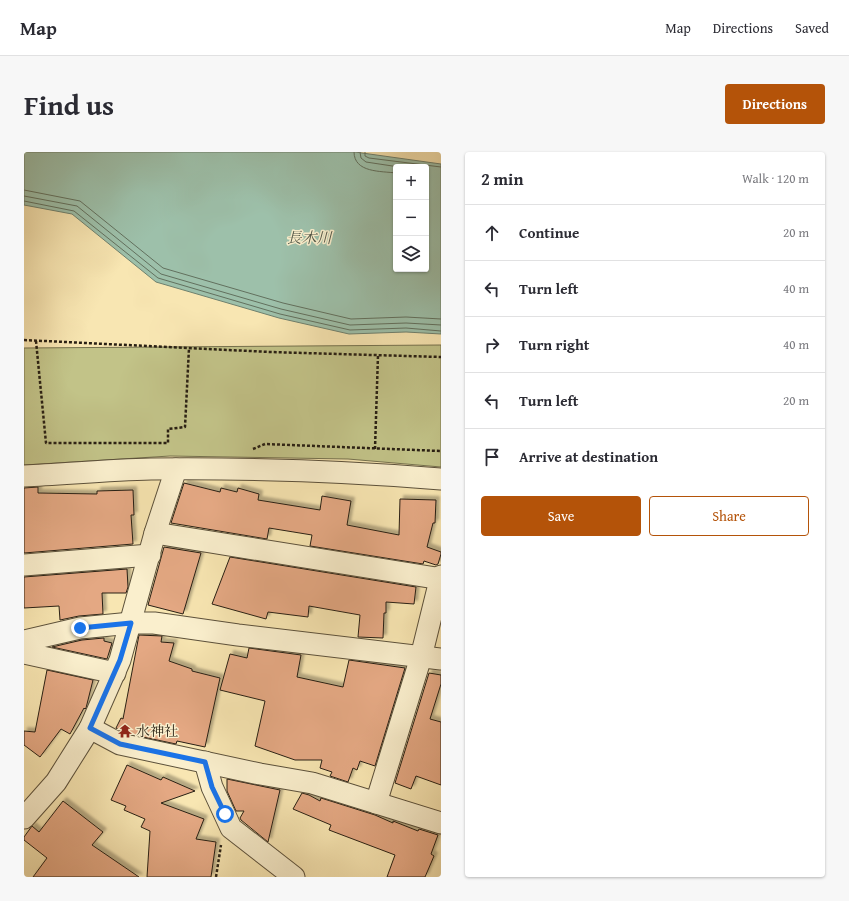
<!DOCTYPE html>
<meta charset="utf-8">
<style>
:root{--surface:#fff;--page:#f7f7f7;--text:#2b2b33;--muted:#7c7c81;--line:#e1e1e2;--accent:#b45309}
body{margin:0;font-family:"Gentium Book Plus","Noto Serif JP",serif;background:var(--page);color:var(--text)}
.controls{position:absolute;right:12px;top:12px;display:grid;overflow:hidden;border-radius:4px;box-shadow:0 1px 3px #0004}
.controls button{width:36px;height:36px;display:grid;place-items:center;padding:0;border:0;border-bottom:1px solid var(--line);background:var(--surface);color:var(--text);font:20px sans-serif}
.stop{position:absolute;width:12px;height:12px;margin:-9px;border:3px solid #1a73e8;border-radius:50%;background:#fff}
.stop.end{background:#1a73e8;border-color:#fff;box-shadow:0 1px 4px #0008}
.list{margin:0;padding:0;list-style:none}
h2{display:flex;justify-content:space-between;align-items:center;height:52px;margin:0;padding:0 16px;font-size:17px}
h2 small{font-size:13px;font-weight:400;color:var(--muted)}
.list li{display:grid;grid-template-columns:26px 1fr auto;gap:12px;align-items:center;box-sizing:border-box;height:56px;padding:0 16px;border-top:1px solid var(--line)}
.list b{display:block;font-size:15px;white-space:nowrap}
.list em{font-size:13px;font-style:normal;color:var(--muted)}
.actions{display:flex;gap:8px;padding:12px 16px}
.actions a{flex:1;padding:9px 0;border:1px solid var(--accent);border-radius:4px;text-align:center;font-size:14px;color:var(--accent)}
.actions .main{background:var(--accent);color:#fff}
.icon{flex:none;width:22px;height:22px;fill:none;stroke:currentColor;stroke-width:2;stroke-linecap:round;stroke-linejoin:round}
.map{position:relative;flex:none;width:417px;height:725px;overflow:hidden;border-radius:4px}
header{display:flex;align-items:center;gap:24px;box-sizing:border-box;height:56px;padding:0 20px;background:var(--surface);border-bottom:1px solid var(--line)}
header strong{font-size:19px}
nav{display:flex;gap:22px;margin-inline-start:auto;font-size:14px}
.intro{display:flex;align-items:center;justify-content:space-between;box-sizing:border-box;height:96px;padding:0 24px}
h1{margin:0;font-size:28px}
.button{padding:10px 18px;border-radius:4px;background:var(--accent);color:#fff;font-size:14px;font-weight:700}
main{display:flex;gap:24px;padding:0 24px}
aside{flex:1;background:var(--surface);border-radius:4px;box-shadow:0 1px 3px #0004}
.map>svg:first-child{display:block}
</style>
<header>
<strong>Map</strong>
<nav><a>Map</a><a>Directions</a><a>Saved</a></nav>
</header>
<div class="intro"><h1>Find us</h1><a class="button">Directions</a></div>
<main>
<div class="map">
<svg width="417" height="725" viewBox="0 0 417 725">
<defs>
<filter id="shadow"><feDropShadow dx="3.5" dy="-3.5" stdDeviation="1" flood-color="#0004"/></filter>
</defs>
<rect width="100%" height="100%" fill="#f8e6b2"/>
<filter id="stains"><feTurbulence type="fractalNoise" baseFrequency=".005" numOctaves="4"/><feColorMatrix values="0 0 0 0 .2 0 0 0 0 .09 0 0 0 0 .02 0 0 0 .5 -.17"/></filter>
<radialGradient id="worn" r=".72"><stop offset=".6" stop-color="#630" stop-opacity="0"/><stop offset="1" stop-color="#630" stop-opacity=".3"/></radialGradient>
<polygon fill="#c2c388" stroke="#75714e" points="417,193 417,315 324,307 146,304 0,313 0,196"/>
<path fill="#9dc0aa" stroke="#6e806e" fill-rule="evenodd" d="M 0,0 L 331,0 L 417,12 L 417,182 L 382,180 L 325,182 L 255,166 L 132,130 L 48,62 L 0,53 ZM 372,15 L 402,15 L 402,117 L 372,117 Z"/>
<g fill="none" stroke-linecap="round" stroke-linejoin="round">
<g stroke="#62705e" stroke-width="1">
<path d="M 330,0 C 330,21 357,19 372,21"/>
<polyline points="336,0 337,6 342,10 375,15"/>
<polyline points="341,0 341,4 345,6 417,15"/>
<polyline points="0,38 56,49 139,116 259,151 327,167 382,165 417,167"/>
<polyline points="0,44 53,54 137,122 257,157 326,173 382,171 417,173"/>
<polyline points="0,49 50,59 134,126 256,162 326,178 382,176 417,179"/>
</g>
</g>
<g fill="#e4a883" stroke="#281f13" filter="url(#shadow)">
<polygon points="160,331 196,340 197,336 213,340 214,336 235,342 234,348 296,358 298,344 327,349 323,373 375,383 376,347 412,348 411,371 409,371 403,395 417,400 417,402 414,412 412,413 400,409 399,412 286,394 288,383 245,376 243,387 147,371"/>
<polygon points="14,335 14,341 73,342 73,339 109,338 110,363 107,363 109,392 0,401 0,336"/>
<polygon points="140,395 177,401 159,462 124,453"/>
<polygon points="206,405 392,435 390,452 362,450 362,461 360,461 359,486 334,485 336,463 285,454 284,465 244,460 242,467 188,452"/>
<polygon points="103,417 104,435 102,441 78,441 79,462 55,464 36,468 35,454 0,456 0,425"/>
<polygon points="115,483 138,484 137,490 150,491 145,509 168,517 168,519 196,526 181,595 153,589 152,592 100,581 92,576 97,566 99,567"/>
<polygon points="80,486 80,489 88,491 83,507 28,495 58,488"/>
<polygon points="225,496 277,503 273,525 319,535 325,508 381,516 351,614 336,609 333,618 329,616 324,630 306,624 308,620 296,616 298,608 271,608 231,594 241,549 196,538 206,502 223,506"/>
<polygon points="23,518 69,528 62,556 61,557 60,556 46,582 37,577 16,605 0,593 0,579 11,580"/>
<polygon points="405,521 417,523 417,532 406,567 417,570 417,633 392,624 387,637 371,631"/>
<polygon points="103,613 137,628 139,625 171,639 137,651 180,667 172,687 192,690 187,725 123,725 126,679 117,675 121,667 100,658 102,654 87,648"/>
<polygon points="203,627 256,638 244,690 217,668 216,666 220,659 212,659 203,639"/>
<polygon points="278,641 285,643 296,649 297,646 351,663 369,671 369,669 394,679 395,677 414,683 407,702 410,704 401,725 363,725 371,703 305,678 307,673 269,657"/>
<polygon points="39,649 79,680 68,693 115,725 9,725 23,706 0,688 0,685 8,674 15,680"/>
</g>
<g fill="none" stroke-linecap="round" stroke-linejoin="round">
<g stroke="#5c513b" stroke-width="23">
<g id="minor">
<path d="M 0,324 C 42,322 85,318 127,317 C 224,316 321,319 417,327"/>
<polyline points="131,381 417,427"/>
<polyline points="0,413 126,403"/>
<polyline points="0,489 56,476 107,471 130,471 214,483 417,507"/>
<polyline points="0,501 91,521"/>
<polyline points="66,576 96,592 236,622 288,631 417,671"/>
<polyline points="181,610 188,635 207,676 270,725"/>
<polyline points="352,651 397,505 417,424"/>
<polyline points="0,666 32,630 66,576 96,508 131,381 152,317"/>
</g>
</g>
<g stroke="#281f13" stroke-width="2.5" stroke-dasharray="3 2" stroke-linecap="butt">
<polyline points="0,188 246,200 417,205"/>
<polyline points="12,189 22,291 144,291 144,277 161,275 165,196"/>
<polyline points="229,297 241,292 417,299"/>
<polyline points="351,297 354,203"/>
<polyline points="192,725 197,693"/>
</g>
<use href="#minor" stroke="#faefcd" stroke-width="21"/>
</g>
<g fill="none" stroke-linecap="round" stroke-linejoin="round">
<polyline stroke="#1a73e8" stroke-width="5" points="56,476 107,471 96,508 66,576 96,592 181,610 188,635 201,662"/>
</g>
<defs>
<g id="temple-bare" transform="scale(1.08)"><path d="M0-6L5-2H3V0L6.5 2.5H4V6H1.5V3h-3V6H-4V2.5H-6.5L-3 0V-2H-5Z" fill="#8f2418" stroke="#faefcd" stroke-width="2.5" paint-order="stroke"/></g>
</defs>
<g fill-rule="evenodd">
<use href="#temple-bare" x="101" y="579"/>
</g>
<g text-anchor="middle" dominant-baseline="central" stroke-width="3" stroke-linejoin="round" paint-order="stroke">
<g font-size="14" fill="#281f13" stroke="#faefcd" text-anchor="start">
<text x="112" y="579">水神社</text>
</g>
<g font-size="15" font-style="italic" fill="#515748" stroke="#faefcd">
<text x="285" y="85">長木川</text>
</g>
</g>
<rect width="100%" height="100%" filter="url(#stains)"/>
<rect width="100%" height="100%" fill="url(#worn)"/>
</svg>
<div class="controls">
<button>+</button>
<button>−</button>
<button><svg class="icon" aria-label="layers" viewBox="0 0 24 24"><path d="M12 4l9 5-9 5-9-5zM3 14l9 5 9-5"/></svg></button>
</div>
<div class="stop" style="left:201px;top:662px"></div>
<div class="stop end" style="left:56px;top:476px"></div>
</div>
<aside>
<h2>2 min<small>Walk · 120 m</small></h2>
<ul class="list">
<li><svg class="icon" aria-label="ahead" viewBox="0 0 24 24"><path d="M12 20V5M6 11l6-6 6 6"/></svg><div><b>Continue</b></div><em>20 m</em></li>
<li><svg class="icon" aria-label="left" viewBox="0 0 24 24"><path d="M17 20v-9H6M10 6l-5 5 5 5"/></svg><div><b>Turn left</b></div><em>40 m</em></li>
<li><svg class="icon" aria-label="right" viewBox="0 0 24 24"><path d="M7 20v-9h11M14 6l5 5-5 5"/></svg><div><b>Turn right</b></div><em>40 m</em></li>
<li><svg class="icon" aria-label="left" viewBox="0 0 24 24"><path d="M17 20v-9H6M10 6l-5 5 5 5"/></svg><div><b>Turn left</b></div><em>20 m</em></li>
<li><svg class="icon" aria-label="arrive" viewBox="0 0 24 24"><path d="M6 21V4h12l-3 4 3 4H6"/></svg><div><b>Arrive at destination</b></div></li>
</ul>
<div class="actions"><a class="main">Save</a><a>Share</a></div>
</aside>
</main>
